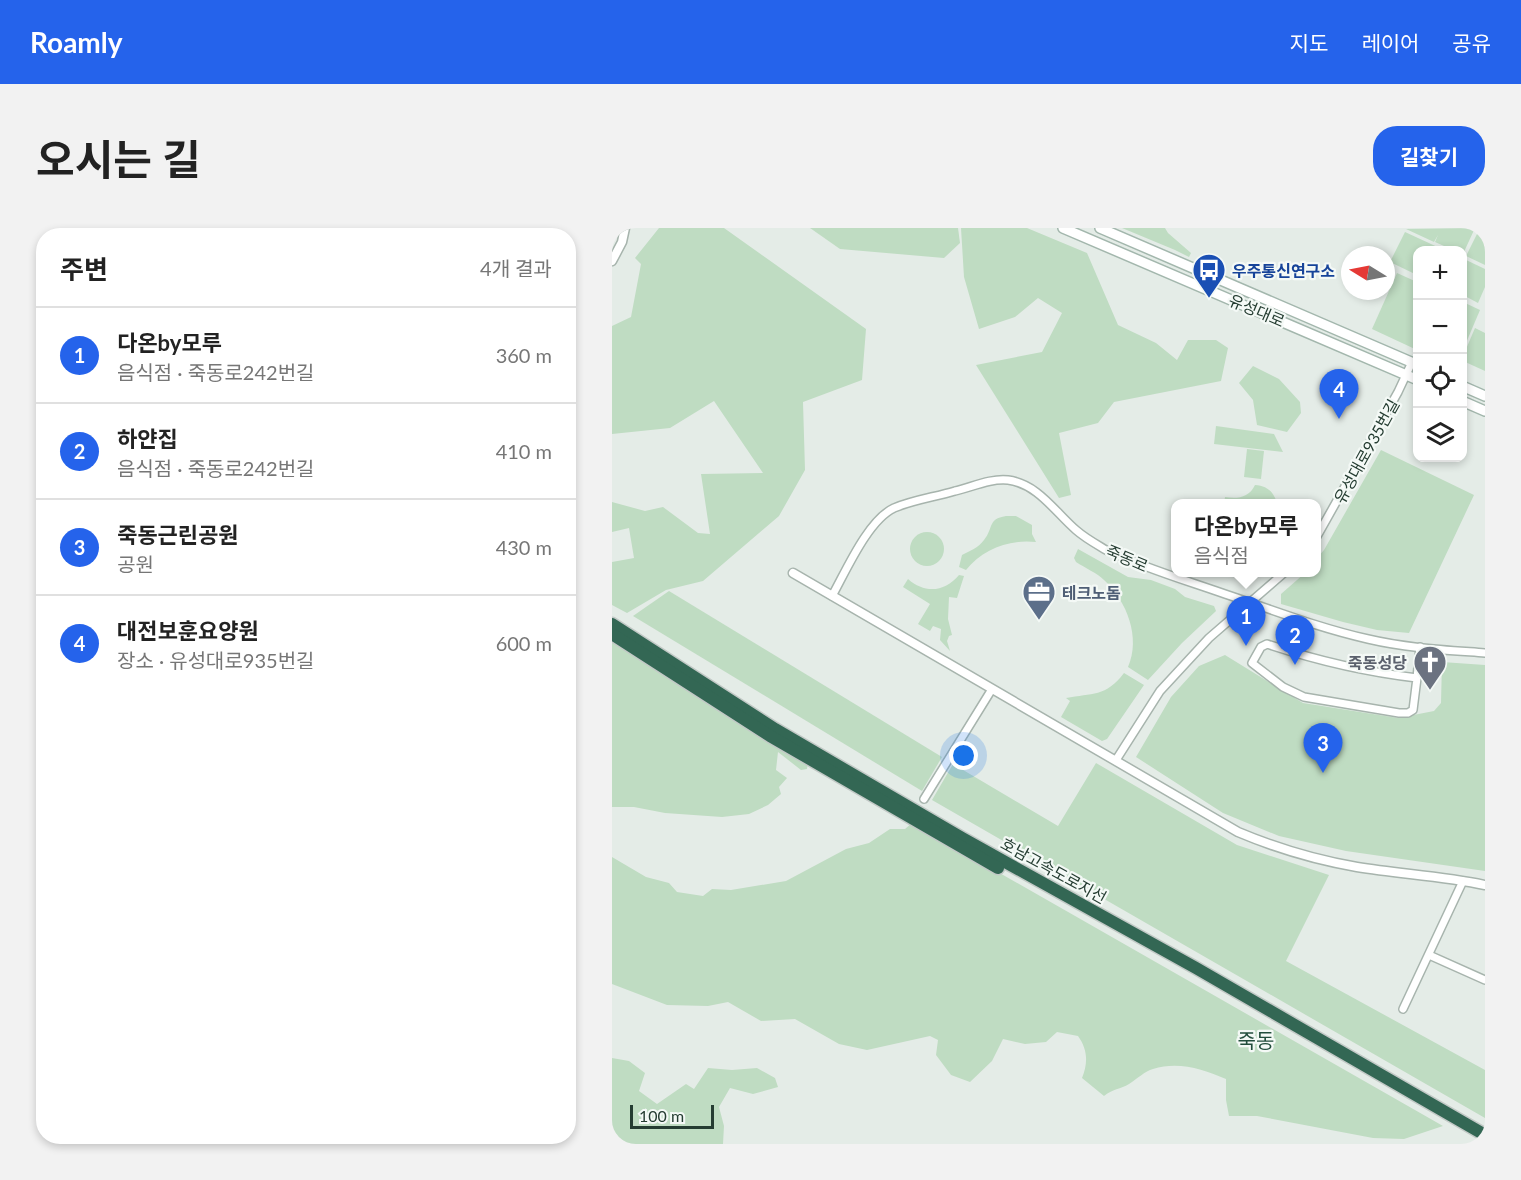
<!DOCTYPE html>
<html lang="ko">
<meta charset="utf-8">
<style>
:root{--surface:#fff;--page:#f2f2f2;--text:#222;--muted:#767676;--line:#e0e0e0;--accent:#2563eb}
body{margin:0;font-family:Lato,"Noto Sans KR",sans-serif;background:var(--page);color:var(--text)}
.controls{position:absolute;right:18px;top:18px;display:grid;overflow:hidden;border-radius:12px;box-shadow:0 3px 9px #0003}
.controls button{width:54px;height:54px;display:grid;place-items:center;padding:0;border:0;border-bottom:2px solid var(--line);background:var(--surface);color:var(--text);font:30px sans-serif}
.compass{position:absolute;left:729px;top:18px;width:54px;height:54px;border-radius:50%;background:var(--surface);box-shadow:0 3px 9px #0003;rotate:280deg}
.scale{position:absolute;left:18px;bottom:15px;width:84px;box-sizing:border-box;padding-left:6px;border:3px solid #253d32;border-top:0;font-size:16px;line-height:21px;white-space:nowrap;color:#253d32;-webkit-text-stroke:4px #f4f9f6;paint-order:stroke}
.you{position:absolute;left:352px;top:528px;width:21px;height:21px;margin:-15px;border:4px solid #fff;border-radius:50%;background:#1a73e8;box-shadow:0 0 0 9px #1a73e833}
.badge{display:grid;place-items:center;width:39px;height:39px;border-radius:50%;background:var(--accent);color:#fff;font-size:20px;font-weight:700}
.pin{position:absolute;translate:-50% -50px;filter:drop-shadow(0 2px 3px #0008)}
.pin::after{content:'';position:absolute;top:32px;width:21px;height:18px;background:inherit;clip-path:polygon(0 0,100% 0,50% 100%)}
.popup{position:absolute;left:559px;top:271px;width:150px;height:78px;box-sizing:border-box;display:grid;place-content:center;border-radius:12px;background:var(--surface);filter:drop-shadow(0 2px 4px #0005);font-size:20px;white-space:nowrap;color:var(--muted)}
.popup b{font-size:22px;color:var(--text)}
.popup::after{content:'';position:absolute;left:50%;top:100%;margin-left:-12px;border:12px solid transparent;border-top-color:var(--surface)}
.list{margin:0;padding:0;list-style:none}
h2{display:flex;justify-content:space-between;align-items:center;height:78px;margin:0;padding:0 24px;font-size:26px}
h2 small{font-size:20px;font-weight:400;color:var(--muted)}
.list li{display:grid;grid-template-columns:39px 1fr auto;gap:18px;align-items:center;box-sizing:border-box;height:96px;padding:0 24px;border-top:2px solid var(--line)}
.list b{display:block;font-size:22px;white-space:nowrap}
.list p{margin:0;font-size:20px;white-space:nowrap;color:var(--muted)}
.list em{font-size:20px;font-style:normal;color:var(--muted)}
.icon{flex:none;width:33px;height:33px;fill:none;stroke:currentColor;stroke-width:2;stroke-linecap:round;stroke-linejoin:round}
.map{position:relative;flex:none;width:873px;height:916px;overflow:hidden;border-radius:24px}
header{display:flex;align-items:center;gap:36px;box-sizing:border-box;height:84px;padding:0 30px;background:var(--accent);color:#fff}
header strong{font-size:28px}
nav{display:flex;gap:33px;margin-inline-start:auto;font-size:21px}
.intro{display:flex;align-items:center;justify-content:space-between;box-sizing:border-box;height:144px;padding:0 36px}
h1{margin:0;font-size:42px}
.button{padding:15px 27px;border-radius:24px;background:var(--accent);color:#fff;font-size:21px;font-weight:700}
main{display:flex;gap:36px;padding:0 36px}
aside{flex:1;background:var(--surface);border-radius:24px;box-shadow:0 3px 9px #0003}
.map>svg:first-child{display:block}
</style>
<header>
<strong>Roamly</strong>
<nav><a>지도</a><a>레이어</a><a>공유</a></nav>
</header>
<div class="intro"><h1>오시는 길</h1><a class="button">길찾기</a></div>
<main>
<aside>
<h2>주변<small>4개 결과</small></h2>
<ul class="list">
<li><span class="badge">1</span><div><b>다온by모루</b><p>음식점 · 죽동로242번길</p></div><em>360 m</em></li>
<li><span class="badge">2</span><div><b>하얀집</b><p>음식점 · 죽동로242번길</p></div><em>410 m</em></li>
<li><span class="badge">3</span><div><b>죽동근린공원</b><p>공원</p></div><em>430 m</em></li>
<li><span class="badge">4</span><div><b>대전보훈요양원</b><p>장소 · 유성대로935번길</p></div><em>600 m</em></li>
</ul>
</aside>
<div class="map">
<svg width="873" height="916" viewBox="0 0 873 916">
<rect width="100%" height="100%" fill="#e4ece7"/>
<g fill="#bfdcc2">
<polygon points="47,0 112,0 254,101 250,152 191,174 193,242 167,288 91,353 54,362 15,385 0,377 0,334 22,330 17,300 0,304 0,274 33,283 51,279 86,305 98,306 89,246 151,245 102,173 58,200 0,206 0,98 19,89 29,36 23,30"/>
<polygon points="198,0 346,0 348,15 332,30 228,21"/>
<polygon points="349,0 415,0 475,25 506,97 544,115 565,132 576,112 604,112 616,120 609,153 502,174 486,195 447,205 459,267 447,270 364,137 430,124 450,85 426,70 403,89 367,101 352,49"/>
<polygon points="510,0 553,0 556,5 579,25 577,29 563,22"/>
<polygon points="863,0 851,26 850,22 841,22 823,14 826,7 822,14 794,1"/>
<polygon points="868,0 873,0 873,37 854,28"/>
<polygon points="793,4 832,22 806,22 805,47 778,34"/>
<polygon points="852,31 873,41 873,59 866,75 851,67 850,35"/>
<polygon points="785,45 805,54 805,122 760,101"/>
<polygon points="851,74 868,82 851,122"/>
<polygon points="863,100 873,105 873,143 851,133 851,128"/>
<polygon points="641,138 667,151 688,174 689,185 675,204 645,197 641,172 627,155"/>
<polygon points="604,198 662,206 671,224 602,216"/>
<polygon points="635,221 652,223 649,251 632,249"/>
<polygon points="769,222 862,267 797,405 765,402 731,394 669,376 669,366 693,345 704,344 705,330 712,322"/>
<path d="M 643,257 C 654,258 660,262 664,272 L 663,275 L 612,275 L 613,269 C 625,271 637,270 643,257 Z"/>
<path d="M 394,288 L 404,288 L 420,297 L 420,306 L 424,314 C 397,311 371,321 354,342 L 347,339 L 350,327 C 358,323 366,320 372,312 C 382,300 375,291 394,288 Z"/>
<circle cx="315" cy="321" r="17"/>
<path d="M 466,321 L 516,349 L 539,352 L 563,361 L 573,369 L 602,378 L 604,383 L 570,415 L 536,452 L 516,439 C 529,410 515,373 492,352 C 485,345 473,340 464,334 L 462,330 Z"/>
<path d="M 347,347 L 352,348 L 345,370 L 337,369 L 336,391 L 340,407 L 337,408 L 335,413 L 338,423 L 328,412 L 329,401 L 321,398 L 318,403 L 306,396 L 318,376 L 291,359 L 296,351 C 313,366 333,364 347,347 Z"/>
<polygon points="57,363 330,529 310,563 21,388"/>
<polygon points="0,414 196,535 195,541 189,542 166,524 164,542 175,550 167,559 169,566 156,577 137,586 110,589 53,585 22,579 0,579"/>
<polygon points="613,427 691,475 786,490 822,483 829,475 830,434 873,437 873,643 734,623 667,608 611,585 524,529 559,469 587,438"/>
<path d="M 512,445 L 532,457 L 495,511 L 490,513 L 449,489 L 458,473 L 454,470 C 480,465 494,469 512,445 Z"/>
<polygon points="484,535 625,617 717,647 674,733 873,842 873,890 320,572 341,536 446,598"/>
<path d="M 300,595 L 831,898 L 792,911 L 761,910 L 645,888 L 617,888 L 614,872 L 614,851 C 591,841 566,833 541,841 C 533,843 525,851 517,856 C 509,861 500,861 492,868 L 470,850 C 476,835 476,822 466,808 L 445,804 L 434,814 L 413,816 L 391,811 L 380,833 L 358,854 L 339,847 L 324,827 L 326,812 L 318,808 L 255,822 L 227,816 L 183,791 L 149,793 L 116,774 L 96,778 L 55,777 L 0,756 L 0,629 L 34,649 L 57,655 L 65,664 L 91,668 L 100,661 L 119,662 L 174,653 L 234,621 L 257,615 L 278,601 L 293,601 Z"/>
<polygon points="0,830 17,833 33,845 27,863 45,876 74,856 82,861 96,840 120,842 145,840 163,850 166,859 141,866 118,860 107,879 112,898 111,916 0,916"/>
</g>
<g fill="none" stroke-linecap="round" stroke-linejoin="round">
<g stroke="#a7b4ad" stroke-width="10">
<g id="minor">
<polyline points="704,310 786,164 800,134"/>
<path d="M 220,368 C 234,343 256,292 282,280 C 301,272 323,269 343,263 C 360,259 379,250 396,252 C 426,256 443,284 464,302 C 473,310 484,316 494,322 C 532,340 573,352 613,366 C 661,382 707,400 756,411 C 794,420 834,422 873,425"/>
<path d="M 805,450 L 801,482 L 796,485 L 787,485 L 692,469 L 671,459 L 640,435 L 649,419 L 655,416 C 703,432 754,444 805,450 L 808,419"/>
<polyline points="504,532 548,463 597,410 673,344"/>
<polyline points="312,571 380,461"/>
<polyline points="817,727 873,752"/>
<polyline points="791,781 851,653"/>
</g>
</g>
<g stroke="#a7b4ad" stroke-width="11">
<g id="tertiary">
<polyline points="0,33 10,14 13,0"/>
<path d="M 181,345 L 626,604 C 664,620 704,632 745,639 C 788,646 831,648 873,657"/>
</g>
</g>
<g stroke="#a3b7ad" stroke-width="12">
<g id="secondary">
<polyline points="451,0 806,152"/>
<polyline points="488,0 806,137"/>
<polyline points="850,158 873,168"/>
<polyline points="850,173 873,183"/>
</g>
</g>
<g stroke="#c2c9c6" stroke-width="15">
<g id="motorway">
<polyline points="0,396 163,501 350,610 584,740 873,907"/>
<polyline points="0,406 158,508 386,640"/>
</g>
</g>
<use href="#minor" stroke="#fff" stroke-width="7"/>
<use href="#tertiary" stroke="#fff" stroke-width="8"/>
<use href="#secondary" stroke="#fff" stroke-width="9"/>
<use href="#motorway" stroke="#336754" stroke-width="12"/>
</g>
<defs>
<g id="bus-pin" transform="scale(1.725)"><path d="M0 17L-7.5 6A9.5 9.5 0 1 1 7.5 6Z" fill="#1a4fb4" stroke="#f4f9f6"/><path d="M-5-6H5V4H4V6H2V4H-2V6H-4V4H-5ZM-3.5-4V0h7V-4ZM-3.5 1.2v1.5H-2V1.2ZM2 1.2v1.5H3.5V1.2Z" fill="#fff"/></g>
<g id="office-pin" transform="scale(1.725)"><path d="M0 17L-7.5 6A9.5 9.5 0 1 1 7.5 6Z" fill="#5c6f8a" stroke="#f4f9f6"/><path d="M-6-3h4V-5.5h4V-3h4V5H-6ZM-1-4.5V-3h2v-1.5ZM-6 0V1H6V0Z" fill="#fff"/></g>
<g id="church-pin" transform="scale(1.725)"><path d="M0 17L-7.5 6A9.5 9.5 0 1 1 7.5 6Z" fill="#6b7280" stroke="#f4f9f6"/><path d="M-1.2-6h2.4v3.5h3.3v2.4h-3.3V6h-2.4V-.1h-3.3v-2.4h3.3Z" fill="#fff"/></g>
</defs>
<g fill-rule="evenodd">
<use href="#bus-pin" x="597" y="42"/>
<use href="#office-pin" x="427" y="364"/>
<use href="#church-pin" x="818" y="434"/>
</g>
<g text-anchor="middle" dominant-baseline="central" stroke-width="4.5" stroke-linejoin="round" paint-order="stroke">
<g font-size="16" font-weight="bold" fill="#164399" stroke="#f4f9f6" text-anchor="start">
<text x="620" y="42">우주통신연구소</text>
</g>
<g font-size="16" fill="#253d32" stroke="#f4f9f6">
<text transform="translate(645 82) rotate(23)">유성대로</text>
<text transform="translate(754 223) rotate(-61)">유성대로935번길</text>
<text transform="translate(515 330) rotate(23)">죽동로</text>
<text transform="translate(442 642) rotate(29)">호남고속도로지선</text>
</g>
<g font-size="16" font-weight="bold" fill="#4e5e75" stroke="#f4f9f6" text-anchor="start">
<text x="450" y="364">테크노돔</text>
</g>
<g font-size="16" font-weight="bold" fill="#5b616d" stroke="#f4f9f6" text-anchor="end">
<text x="795" y="434">죽동성당</text>
</g>
<g font-size="20" fill="#224d3c" stroke="#f4f9f6">
<text x="644" y="812">죽동</text>
</g>
</g>
</svg>
<div class="controls">
<button>+</button>
<button>−</button>
<button><svg class="icon" aria-label="locate" viewBox="0 0 24 24"><circle cx="12" cy="12" r="6"/><path d="M12 2v4M12 18v4M2 12h4M18 12h4"/></svg></button>
<button><svg class="icon" aria-label="layers" viewBox="0 0 24 24"><path d="M12 4l9 5-9 5-9-5zM3 14l9 5 9-5"/></svg></button>
</div>
<svg class="compass" viewBox="-18 -18 36 36"><path d="M0-13l5 13h-10z" fill="#e53935"/><path d="M0 13l5-13h-10z" fill="#767676"/></svg>
<div class="scale">100 m</div>
<div class="you"></div>
<div class="pin badge" style="left:634px;top:418px">1</div>
<div class="popup"><b>다온by모루</b>음식점</div>
<div class="pin badge" style="left:683px;top:437px">2</div>
<div class="pin badge" style="left:711px;top:545px">3</div>
<div class="pin badge" style="left:727px;top:191px">4</div>
</div>
</main>
